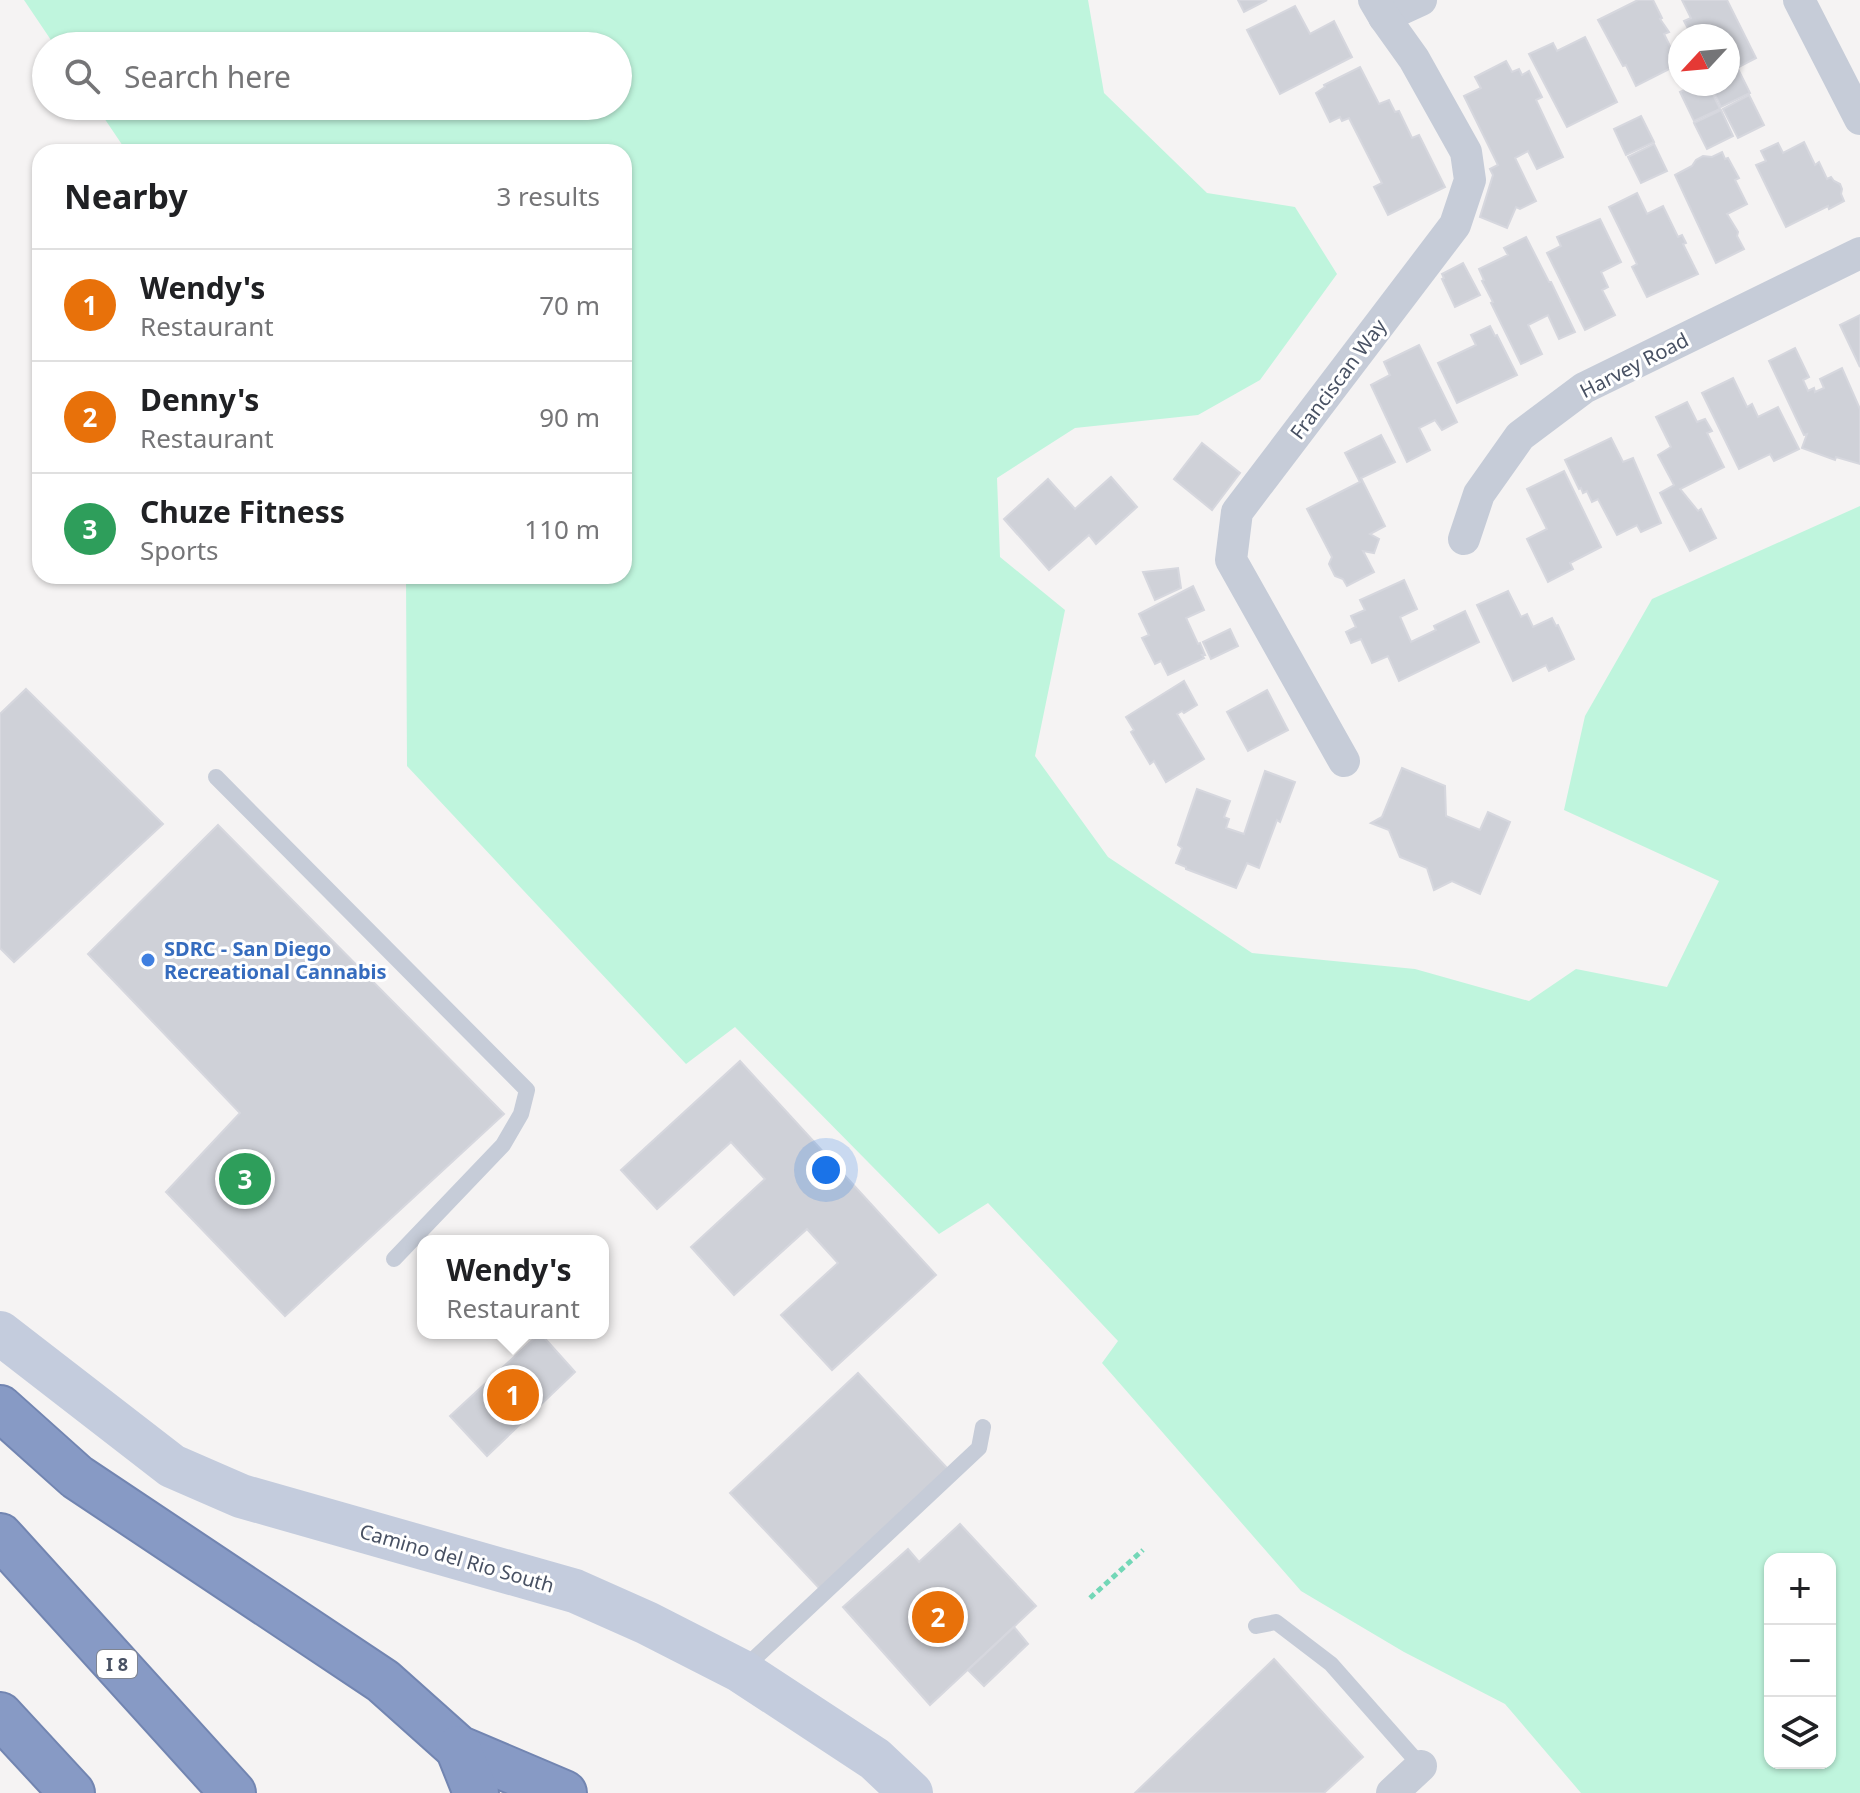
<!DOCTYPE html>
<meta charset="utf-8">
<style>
:root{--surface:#fff;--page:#f2f2f2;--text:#202124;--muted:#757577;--line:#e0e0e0;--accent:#1a73e8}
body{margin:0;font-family:"Noto Sans",sans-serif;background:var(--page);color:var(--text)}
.controls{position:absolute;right:24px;bottom:24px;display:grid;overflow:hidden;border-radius:16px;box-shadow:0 2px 6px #0004}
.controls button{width:72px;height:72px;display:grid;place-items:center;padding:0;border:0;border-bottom:2px solid var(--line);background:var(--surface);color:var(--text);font:40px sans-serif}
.compass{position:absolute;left:1668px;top:24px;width:72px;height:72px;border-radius:50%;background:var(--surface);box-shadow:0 2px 6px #0004;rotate:244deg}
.you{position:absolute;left:826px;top:1170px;width:28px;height:28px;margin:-20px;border:6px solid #fff;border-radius:50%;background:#1a73e8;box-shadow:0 0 0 12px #1a73e833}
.badge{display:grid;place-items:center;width:52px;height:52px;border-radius:50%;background:var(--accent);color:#fff;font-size:26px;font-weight:700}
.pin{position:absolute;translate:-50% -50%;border:4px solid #fff;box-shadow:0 2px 8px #0006}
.popup{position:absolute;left:417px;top:1235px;width:192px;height:104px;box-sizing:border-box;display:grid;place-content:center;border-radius:16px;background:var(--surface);filter:drop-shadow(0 2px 6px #0005);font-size:26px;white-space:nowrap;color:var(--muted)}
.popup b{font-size:30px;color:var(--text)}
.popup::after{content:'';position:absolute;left:50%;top:100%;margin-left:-16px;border:16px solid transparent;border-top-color:var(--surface)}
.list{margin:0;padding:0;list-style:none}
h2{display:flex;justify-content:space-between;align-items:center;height:104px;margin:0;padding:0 32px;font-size:34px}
h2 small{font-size:26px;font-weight:400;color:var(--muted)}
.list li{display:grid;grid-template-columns:52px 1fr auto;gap:24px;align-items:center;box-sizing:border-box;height:112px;padding:0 32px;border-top:2px solid var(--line)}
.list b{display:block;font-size:30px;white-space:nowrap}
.list p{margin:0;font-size:26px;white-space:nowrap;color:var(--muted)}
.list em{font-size:26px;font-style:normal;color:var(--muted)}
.icon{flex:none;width:44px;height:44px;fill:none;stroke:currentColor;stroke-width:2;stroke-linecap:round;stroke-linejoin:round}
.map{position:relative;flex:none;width:1860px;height:1793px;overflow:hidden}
.search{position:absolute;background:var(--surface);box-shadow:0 2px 6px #0004;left:32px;top:32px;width:600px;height:88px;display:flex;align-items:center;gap:20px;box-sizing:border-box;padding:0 28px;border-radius:44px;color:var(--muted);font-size:30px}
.panel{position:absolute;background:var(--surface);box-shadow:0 2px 6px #0004;left:32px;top:144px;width:600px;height:440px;border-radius:24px}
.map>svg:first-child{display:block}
</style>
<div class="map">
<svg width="1860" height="1793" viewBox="0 0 1860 1793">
<rect width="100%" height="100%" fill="#f5f3f3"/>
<path fill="#bff5dd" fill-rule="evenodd" d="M 24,0 L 1088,0 L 1104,93 L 1207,193 L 1295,207 L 1337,274 L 1260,380 L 1198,415 L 1075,428 L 997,478 L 1000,557 L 1065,610 L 1035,756 L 1108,857 L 1252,953 L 1415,969 L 1529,1001 L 1576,969 L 1667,987 L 1719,881 L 1564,810 L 1585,716 L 1652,599 L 1860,506 L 1860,1793 L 1581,1793 L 1505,1704 L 1404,1652 L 1301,1591 L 1102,1363 L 1118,1341 L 988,1203 L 939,1234 L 735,1027 L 686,1064 L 407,766 L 406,576 L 624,576 L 624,152 L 127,152 L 96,106 L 618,106 L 618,46 L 55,46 ZM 1770,1559 L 1830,1559 L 1830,1763 L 1770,1763 Z"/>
<g fill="#cfd1d8" stroke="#d6d7de" stroke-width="2">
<polygon points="1238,0 1267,0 1244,12"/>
<polygon points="1638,0 1653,0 1662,18 1660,19 1669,32 1664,34 1679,64 1636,86 1626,65 1623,66 1598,20"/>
<polygon points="1682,0 1727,0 1756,58 1739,67 1729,47 1731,46 1728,36 1692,36 1684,21 1691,18"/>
<polygon points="1295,6 1310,34 1334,21 1352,57 1280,94 1247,30"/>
<polygon points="1585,37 1617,102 1567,127 1529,54 1553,43 1557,51"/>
<polygon points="1506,61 1512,72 1519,69 1522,75 1529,71 1542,97 1536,100 1563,157 1537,169 1528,151 1515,158 1536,201 1520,209 1516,207 1507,228 1480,217 1493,175 1490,169 1498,165 1464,96 1481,88 1475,77"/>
<polygon points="1736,65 1750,93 1721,107 1710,84 1728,84 1728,69"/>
<polygon points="1360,67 1379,104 1389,100 1395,112 1399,111 1412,138 1419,135 1445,187 1388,215 1374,187 1382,183 1349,118 1342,121 1340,117 1330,122 1316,93 1325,87 1324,85"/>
<polygon points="1697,84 1708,84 1720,109 1694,121 1680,92"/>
<polygon points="1749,95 1764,125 1738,138 1723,109"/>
<polygon points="1721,110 1733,136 1707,149 1694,123"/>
<polygon points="1641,116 1654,142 1626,155 1614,129"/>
<polygon points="1804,142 1815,165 1819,162 1827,179 1831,177 1834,181 1840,184 1842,189 1841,194 1844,201 1829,209 1828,206 1786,227 1756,165 1766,161 1761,151 1778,143 1783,153"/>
<polygon points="1654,144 1667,171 1641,183 1628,157"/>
<polygon points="1722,152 1725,159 1728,158 1739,178 1735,180 1747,204 1727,214 1738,232 1737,236 1744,249 1716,263 1675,175 1692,166 1696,160 1703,156 1712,157"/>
<polygon points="1637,193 1647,214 1663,206 1678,237 1682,235 1686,243 1683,244 1698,274 1647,297 1632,267 1637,264 1609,207"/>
<polygon points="1600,219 1621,262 1601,272 1608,287 1602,290 1615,315 1585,330 1547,253 1561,246 1557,237"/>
<polygon points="1526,237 1549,282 1551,282 1575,332 1559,339 1548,315 1528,325 1542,354 1521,364 1491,303 1493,302 1482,281 1484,280 1479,269 1508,255 1504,248"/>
<polygon points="1463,263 1480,295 1455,307 1442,279 1444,278 1442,274"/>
<polygon points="1860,315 1860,367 1840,325"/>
<polygon points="1490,326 1495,336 1497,335 1517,375 1457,403 1438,363 1476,345 1471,335"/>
<polygon points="1419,345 1457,422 1442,430 1435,420 1419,428 1430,450 1407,462 1371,385 1390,375 1384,362"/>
<polygon points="1795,348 1809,377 1803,380 1808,391 1814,388 1815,392 1824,388 1820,379 1842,368 1860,409 1860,464 1836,457 1835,460 1802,448 1807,434 1804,435 1769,361"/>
<polygon points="1733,378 1747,407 1752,404 1758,417 1778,407 1799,449 1774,461 1770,454 1739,469 1702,393"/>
<polygon points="1687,402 1697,422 1705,419 1712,431 1707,433 1724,467 1680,489 1698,511 1701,509 1716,538 1690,551 1660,493 1674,485 1658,455 1671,447 1656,417"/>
<polygon points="1381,435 1395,462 1361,478 1385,526 1370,534 1379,539 1374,553 1363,551 1374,572 1347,586 1343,579 1335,576 1329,564 1332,557 1307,509 1360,482 1345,453"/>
<polygon points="1611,438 1623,462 1633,458 1661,523 1641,532 1637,525 1617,535 1598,499 1592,502 1587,491 1583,493 1581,488 1579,489 1565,460"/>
<polygon points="1202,443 1240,473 1212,510 1174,479"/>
<polygon points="1564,471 1601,547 1570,563 1573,569 1548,582 1527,539 1547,529 1527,489"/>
<polygon points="1111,477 1137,507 1096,544 1089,535 1049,570 1004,519 1048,479 1075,509"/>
<polygon points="1178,568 1181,588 1155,600 1143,572"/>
<polygon points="1404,580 1417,609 1400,617 1411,642 1436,630 1434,626 1465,611 1479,642 1399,681 1388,656 1372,663 1361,639 1351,643 1346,632 1356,627 1351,616 1365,610 1360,600"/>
<polygon points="1193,586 1204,610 1186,618 1198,644 1200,643 1205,655 1202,655 1204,658 1168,675 1161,661 1155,664 1142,638 1149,635 1139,614"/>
<polygon points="1508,591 1521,617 1527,614 1533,627 1552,618 1556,626 1558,625 1574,659 1549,671 1546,665 1513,681 1477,605"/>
<polygon points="1230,629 1238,646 1211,659 1203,642"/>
<polygon points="1184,681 1197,705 1184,713 1182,711 1177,714 1204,759 1166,782 1154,761 1150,764 1131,732 1134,730 1126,717"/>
<polygon points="26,689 163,824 14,962 0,948 0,714"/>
<polygon points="1267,690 1288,730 1248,751 1227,712"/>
<polygon points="1402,768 1445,786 1446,816 1480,830 1488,812 1510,822 1480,894 1452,881 1434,890 1427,868 1400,857 1389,830 1371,823 1382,817"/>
<polygon points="1265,771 1295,782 1280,822 1277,820 1259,868 1247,863 1236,888 1186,869 1186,867 1176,863 1182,848 1178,845 1197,789 1230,801 1224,817 1229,819 1226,828 1244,834"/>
<polygon points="218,825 504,1114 285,1316 166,1192 240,1113 88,954"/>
<polygon points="740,1061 936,1275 832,1370 781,1315 838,1263 807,1229 734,1295 691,1247 765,1179 731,1142 657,1209 621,1170"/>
<polygon points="540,1333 575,1372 487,1456 450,1416"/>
<polygon points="858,1373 948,1469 820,1589 730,1493"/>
<polygon points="960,1524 1036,1606 930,1705 843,1607 908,1549 919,1562"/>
<polygon points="1014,1627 1028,1644 984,1686 968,1670"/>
<polygon points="1274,1659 1363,1757 1324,1793 1135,1793"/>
</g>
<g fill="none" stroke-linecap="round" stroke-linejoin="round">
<g stroke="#7285b1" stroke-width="48">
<g id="highway">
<polyline points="0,1408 77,1477 383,1681 458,1748 564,1793"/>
<polyline points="0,1536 233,1793"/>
<polyline points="0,1715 72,1793"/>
<polyline points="458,1748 476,1793"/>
</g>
</g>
<polyline stroke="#73d7b7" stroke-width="5" stroke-dasharray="6 4" stroke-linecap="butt" points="1090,1598 1143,1550"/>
<g stroke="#c6ccd8" stroke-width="16">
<polyline points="216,777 527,1090 521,1114 503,1145 394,1259"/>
<polyline points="1256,1626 1276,1622 1331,1664 1421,1766"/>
<polyline points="742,1670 979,1448 983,1427"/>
</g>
<g stroke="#c6ccd8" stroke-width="32">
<polyline points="1799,0 1860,119"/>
<polyline points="1384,17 1421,0"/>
<polyline points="1464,539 1479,494 1520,436 1584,388 1860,253"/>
<polyline points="1344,761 1231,560 1237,512 1455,225 1470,180 1466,152 1414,59 1384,17 1374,0"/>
<polyline points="1392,1793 1421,1766"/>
</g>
<polyline stroke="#c4ccdd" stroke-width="44" points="0,1333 172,1466 241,1496 575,1591 647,1623 741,1671 875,1759 911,1793"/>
<use href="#highway" stroke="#879ac5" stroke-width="44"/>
</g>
<circle fill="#3f7fe0" stroke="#fff" stroke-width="3" cx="148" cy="960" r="8"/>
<g text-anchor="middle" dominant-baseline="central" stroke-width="6" stroke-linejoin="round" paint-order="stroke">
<rect fill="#fff" stroke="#7f8592" stroke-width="2" x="97" y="1650" width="40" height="28" rx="6"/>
<g font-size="18" font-weight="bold" fill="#485163">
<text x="117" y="1664">I 8</text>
</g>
<g font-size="20" fill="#485163" stroke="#fff">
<text transform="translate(1634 365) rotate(-27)">Harvey Road</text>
<text transform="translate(1338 379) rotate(-53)">Franciscan Way</text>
<text transform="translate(457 1558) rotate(16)">Camino del Rio South</text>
</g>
<g font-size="20" font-weight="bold" fill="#366cbe" stroke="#fff" text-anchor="start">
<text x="164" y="948">SDRC - San Diego<tspan x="164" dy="23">Recreational Cannabis</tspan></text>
</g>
</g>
</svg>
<div class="controls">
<button>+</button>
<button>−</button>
<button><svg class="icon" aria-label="layers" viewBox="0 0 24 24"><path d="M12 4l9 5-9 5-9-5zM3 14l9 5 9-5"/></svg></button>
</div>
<svg class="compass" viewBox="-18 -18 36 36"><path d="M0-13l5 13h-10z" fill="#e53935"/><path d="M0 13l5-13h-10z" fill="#757577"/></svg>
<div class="you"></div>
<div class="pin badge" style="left:513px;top:1395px;background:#e8710a">1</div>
<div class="popup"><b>Wendy's</b>Restaurant</div>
<div class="pin badge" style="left:938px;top:1617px;background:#e8710a">2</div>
<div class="pin badge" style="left:245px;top:1179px;background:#2e9e5b">3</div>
<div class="search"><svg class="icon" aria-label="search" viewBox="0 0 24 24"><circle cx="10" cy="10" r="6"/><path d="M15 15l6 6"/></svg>Search here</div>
<section class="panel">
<h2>Nearby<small>3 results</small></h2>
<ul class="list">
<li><span class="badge" style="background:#e8710a">1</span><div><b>Wendy's</b><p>Restaurant</p></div><em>70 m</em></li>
<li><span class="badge" style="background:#e8710a">2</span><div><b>Denny's</b><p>Restaurant</p></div><em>90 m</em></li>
<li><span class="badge" style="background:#2e9e5b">3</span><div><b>Chuze Fitness</b><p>Sports</p></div><em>110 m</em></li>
</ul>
</section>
</div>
